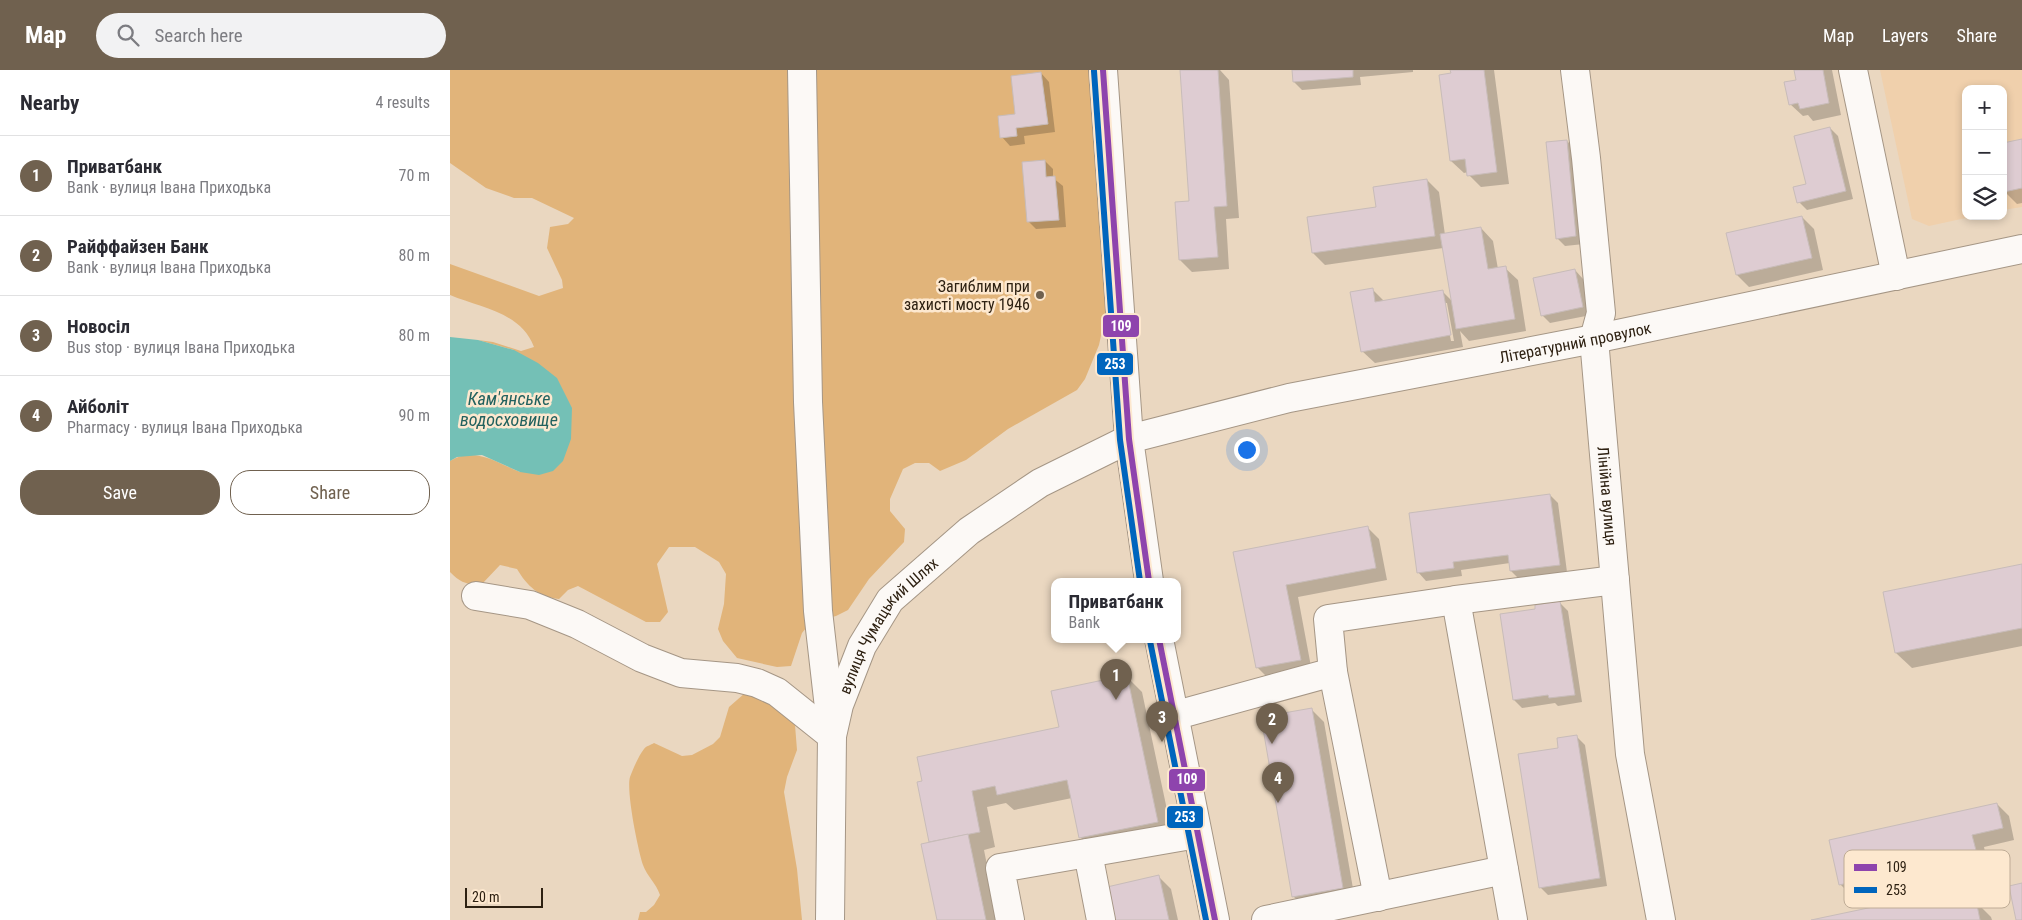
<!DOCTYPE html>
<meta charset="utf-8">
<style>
:root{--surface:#fff;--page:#f2f2f3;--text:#2b2b33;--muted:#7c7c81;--line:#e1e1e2;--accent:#70614f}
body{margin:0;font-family:"Roboto Condensed",sans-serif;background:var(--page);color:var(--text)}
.controls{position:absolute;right:15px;top:15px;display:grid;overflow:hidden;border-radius:10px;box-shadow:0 2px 8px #0003}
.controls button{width:45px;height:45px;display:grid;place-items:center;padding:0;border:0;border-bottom:1px solid var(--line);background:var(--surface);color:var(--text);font:25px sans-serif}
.scale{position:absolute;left:15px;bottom:12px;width:78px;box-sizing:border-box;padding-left:5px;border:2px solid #2e2112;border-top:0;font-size:14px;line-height:18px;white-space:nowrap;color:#2e2112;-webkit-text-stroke:4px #fde8cf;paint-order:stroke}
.you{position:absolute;left:796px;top:379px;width:18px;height:18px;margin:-12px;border:4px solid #fff;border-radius:50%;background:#1a73e8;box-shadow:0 0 0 8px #1a73e833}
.badge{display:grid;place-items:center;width:32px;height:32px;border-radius:50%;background:var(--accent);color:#fff;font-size:16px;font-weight:700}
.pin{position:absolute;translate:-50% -41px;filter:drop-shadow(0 1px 2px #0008)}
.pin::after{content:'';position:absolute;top:26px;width:18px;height:15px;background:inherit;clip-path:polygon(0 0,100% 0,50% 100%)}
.popup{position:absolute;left:601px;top:508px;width:130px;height:65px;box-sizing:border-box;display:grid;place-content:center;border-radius:10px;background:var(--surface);filter:drop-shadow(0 1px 4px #0005);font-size:16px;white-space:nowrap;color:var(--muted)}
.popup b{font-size:19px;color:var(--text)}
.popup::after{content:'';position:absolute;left:50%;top:100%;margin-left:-10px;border:10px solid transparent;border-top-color:var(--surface)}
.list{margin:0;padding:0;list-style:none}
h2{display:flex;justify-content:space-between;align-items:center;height:65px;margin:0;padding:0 20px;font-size:21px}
h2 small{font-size:16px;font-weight:400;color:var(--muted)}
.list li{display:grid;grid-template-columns:32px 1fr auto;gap:15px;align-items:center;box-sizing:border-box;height:80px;padding:0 20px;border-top:1px solid var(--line)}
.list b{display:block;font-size:19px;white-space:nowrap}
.list p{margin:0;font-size:16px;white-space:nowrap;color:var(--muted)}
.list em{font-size:16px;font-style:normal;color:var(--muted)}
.actions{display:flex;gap:10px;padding:15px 20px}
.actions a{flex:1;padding:11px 0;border:1px solid var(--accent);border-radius:20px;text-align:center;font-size:18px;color:var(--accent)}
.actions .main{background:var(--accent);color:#fff}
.icon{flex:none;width:28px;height:28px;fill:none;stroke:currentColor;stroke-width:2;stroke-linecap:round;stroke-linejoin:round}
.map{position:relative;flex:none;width:1572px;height:850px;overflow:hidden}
header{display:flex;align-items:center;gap:30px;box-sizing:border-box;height:70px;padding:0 25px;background:var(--accent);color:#fff}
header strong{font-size:24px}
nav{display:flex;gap:28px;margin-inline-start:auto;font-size:18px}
.search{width:350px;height:45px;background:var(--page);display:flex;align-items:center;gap:12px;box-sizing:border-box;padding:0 18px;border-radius:28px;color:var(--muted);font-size:19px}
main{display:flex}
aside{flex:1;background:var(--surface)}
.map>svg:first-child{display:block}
</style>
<header>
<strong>Map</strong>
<div class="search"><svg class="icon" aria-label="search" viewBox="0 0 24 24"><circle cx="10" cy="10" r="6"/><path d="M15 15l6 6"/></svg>Search here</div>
<nav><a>Map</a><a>Layers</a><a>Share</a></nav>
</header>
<main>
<aside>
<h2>Nearby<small>4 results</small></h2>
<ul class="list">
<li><span class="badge">1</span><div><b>Приватбанк</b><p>Bank · вулиця Івана Приходька</p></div><em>70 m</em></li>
<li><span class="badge">2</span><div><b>Райффайзен Банк</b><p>Bank · вулиця Івана Приходька</p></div><em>80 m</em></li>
<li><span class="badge">3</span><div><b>Новосіл</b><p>Bus stop · вулиця Івана Приходька</p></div><em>80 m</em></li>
<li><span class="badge">4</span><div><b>Айболіт</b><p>Pharmacy · вулиця Івана Приходька</p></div><em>90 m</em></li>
</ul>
<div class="actions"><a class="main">Save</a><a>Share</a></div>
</aside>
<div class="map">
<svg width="1572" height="850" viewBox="0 0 1572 850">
<rect width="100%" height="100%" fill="#ead7c0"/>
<polygon fill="#f0d0ac" points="1430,0 1572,0 1572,137 1553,140 1553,19 1516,19 1516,146 1525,146 1479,156 1462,149"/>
<g fill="#e1b47a">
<path d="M 0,0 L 642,0 L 660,224 L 649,275 L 635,309 L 627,320 L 558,359 L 516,390 L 490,401 L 479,393 L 465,393 L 453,399 L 440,429 L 440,441 L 455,459 L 454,472 L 419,509 L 398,540 L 386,546 L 360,553 L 352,563 L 341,596 L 327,597 L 287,588 L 273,571 L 268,559 L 274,534 L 276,504 L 269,492 L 245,477 L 219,477 L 207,494 L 218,542 L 210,552 L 196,552 L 128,516 L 118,520 L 109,529 C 89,527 77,516 67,499 L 50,495 L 32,514 C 17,515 11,513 0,502 L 0,391 C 25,376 47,393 70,402 L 64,280 L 28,270 L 43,272 L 71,281 L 84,277 C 71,242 31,238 0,225 L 0,194 L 89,226 L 113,218 L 112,210 L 97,178 L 100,157 L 118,154 L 124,148 L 82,128 L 64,128 L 36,118 L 0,93 Z"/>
<path d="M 305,622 L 341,649 L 345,655 L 347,680 L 337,707 L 334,722 L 347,799 L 352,850 L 188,850 L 190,842 L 196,842 L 204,835 L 210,825 C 206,813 197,806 193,795 C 188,780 176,721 180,707 C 183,699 189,685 194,679 C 196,676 201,675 204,673 L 232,686 L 242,685 L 263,674 L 270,667 L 279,637 L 295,623 Z"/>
</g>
<polygon fill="#74c0b6" points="0,267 28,270 64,280 88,293 107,308 122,338 121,369 113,391 103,401 89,405 70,402 32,385 7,387 0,391"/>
<g fill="#0003" fill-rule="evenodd">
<polygon points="731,0 770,0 779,10 789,148 776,149 779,199 742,202 730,190 740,132"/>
<polygon points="843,0 963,0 963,2 910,7 911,15 852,20 844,12"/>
<polygon points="1001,0 1044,0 1059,114 1031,117 1019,105 1018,102 1014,103 1001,91"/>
<polygon points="1339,0 1382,0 1391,45 1363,51 1358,45 1353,46 1340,34 1348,11 1346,0"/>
<polygon points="591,3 599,12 605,62 574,66 575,74 560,76 552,67"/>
<polygon points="1380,58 1388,66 1403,129 1357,140 1349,132 1358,114"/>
<polygon points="1572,70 1572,133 1567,134 1555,122 1553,114 1553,74"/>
<polygon points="1117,71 1125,79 1134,174 1115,176 1107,168"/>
<polygon points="595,91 603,99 603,108 613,116 616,157 586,159 578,151"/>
<path d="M 977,110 L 989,122 L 995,165 L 1031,158 L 1043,171 L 1048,199 L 1055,198 L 1068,210 L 1076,261 L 1019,271 L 1010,261 L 1013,277 L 925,293 L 912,281 L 922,219 L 935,232 L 992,221 L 1002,231 L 993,178 L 875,195 L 863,183 L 927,138 ZM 994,233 L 997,233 L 1004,271 L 1001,271 Z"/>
<polygon points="1352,147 1364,159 1373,200 1299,217 1287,205"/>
<polygon points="1125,200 1133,209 1141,245 1100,253 1092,245"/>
<polygon points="1100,425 1108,433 1117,502 1069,509 1061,501 1060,493 1011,500 1012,506 976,511 968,502"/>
<polygon points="917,457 929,469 937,510 848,527 862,602 819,609 807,597 784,483"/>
<polygon points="1572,495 1572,576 1462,598 1446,583"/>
<polygon points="1110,533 1118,541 1132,632 1108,636 1105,633 1072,638 1064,630 1087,540"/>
<polygon points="677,607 692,622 723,768 646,783 631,768 622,728 564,740 556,733 537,737 545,777 534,780 548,850 488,850 481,773 468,713 610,658"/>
<polygon points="862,640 874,652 905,830 855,838 843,826"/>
<polygon points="1127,667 1135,675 1157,816 1098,825 1090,817 1109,679"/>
<polygon points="1547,734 1559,746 1564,770 1534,777 1538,796 1402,826 1390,814"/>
<polygon points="709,807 721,819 728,850 665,850"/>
<polygon points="1499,822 1511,834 1525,831 1541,847 1542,850 1367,850"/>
</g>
<g fill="#deccd2" stroke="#c8bcb9">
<polygon points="730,0 768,0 777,136 764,137 768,187 729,190 725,132 739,131"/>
<polygon points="842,0 903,0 903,7 843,12"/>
<polygon points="1000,0 1034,0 1047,102 1017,106 1015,89 1000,91 989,5 1001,3"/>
<polygon points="1344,0 1373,0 1379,33 1350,39 1348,33 1339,35 1334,12 1346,10"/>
<polygon points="591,2 598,54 566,58 567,66 550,68 548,46 565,44 561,6"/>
<polygon points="1380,57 1396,121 1347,133 1343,117 1356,114 1344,66"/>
<polygon points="1572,69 1572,118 1554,122 1553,73"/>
<polygon points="1117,70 1126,166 1106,169 1096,72"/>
<polygon points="595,90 596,107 605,106 609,150 577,152 572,92"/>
<polygon points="977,109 985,166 862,183 857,147 926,137 923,117"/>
<polygon points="1352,146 1362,188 1286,205 1276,163"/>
<polygon points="1031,157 1038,199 1056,196 1065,249 1006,259 990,164"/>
<polygon points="1125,199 1133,237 1091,246 1083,208"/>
<polygon points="923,218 925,232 993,220 1001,265 911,282 900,222"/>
<polygon points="1100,424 1110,495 1060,501 1058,485 1003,492 1004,498 967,503 959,443"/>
<polygon points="918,456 926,498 836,515 851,590 806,598 783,482"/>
<polygon points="1572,494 1572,558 1445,583 1433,522"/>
<polygon points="1110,531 1125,625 1099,628 1098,625 1063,630 1050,544 1085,539 1085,535"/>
<polygon points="677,605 708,752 629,768 617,710 547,725 545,716 522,721 530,762 479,772 467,712 472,711 467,687 609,657 601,621"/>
<polygon points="862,638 893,818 842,827 811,647"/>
<polygon points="1127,665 1150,808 1089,818 1068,684 1108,678 1107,668"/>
<polygon points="1547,733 1553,758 1522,765 1527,784 1389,815 1379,770"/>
<polygon points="518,764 536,850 487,850 471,774"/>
<polygon points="709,805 719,850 664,850 657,817"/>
<polygon points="1572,813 1572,850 1566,850 1559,816"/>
<polygon points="1499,821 1503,835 1526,830 1530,850 1361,850"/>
</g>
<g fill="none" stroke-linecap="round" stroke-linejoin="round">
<g stroke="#a59685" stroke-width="30">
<g id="minor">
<polyline points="352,0 358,332 368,541 382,664"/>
<path id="s1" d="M 1125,0 L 1136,88 L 1151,243 L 1144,269 L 1180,684 L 1211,850"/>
<polyline points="1403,0 1446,206"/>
<polyline points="26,526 80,535 127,554 192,588 231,603 287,608 307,613 327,622 382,666"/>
<polyline points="1006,530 1063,850"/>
<polyline points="883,602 928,827"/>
<polyline points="723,646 883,602 878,549 1006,530 1165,510"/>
<polyline points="638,783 651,850"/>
<polyline points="560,850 550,798 747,764"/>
<polyline points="816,850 1054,800"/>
</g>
</g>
<g stroke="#a59685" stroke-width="30">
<g id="major">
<path id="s2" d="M 699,511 L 679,369 L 839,328 L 1144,269 L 1572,179"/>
<polyline points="709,569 765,850"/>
</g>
</g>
<g stroke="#a59685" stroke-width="30">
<g id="highway">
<path id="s3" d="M 380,850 L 382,666 L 389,635 L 412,576 L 440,530 L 519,461 L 590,413 L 679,369 L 653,0"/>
</g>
</g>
<use href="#minor" stroke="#fcf9f6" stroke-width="28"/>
<use href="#major" stroke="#fcf9f6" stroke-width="28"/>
<use href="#highway" stroke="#fcf9f6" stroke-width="28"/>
<g stroke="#fde8cf" stroke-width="10">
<g id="bus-1">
<polyline points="653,0 679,369 699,511"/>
<polyline points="709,569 765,850"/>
</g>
</g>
<g stroke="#fde8cf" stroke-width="10">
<g id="bus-2">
<polyline points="644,1 670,370 690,511"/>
<polyline points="700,571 756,850"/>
</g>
</g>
<use href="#bus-1" stroke="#8e44ad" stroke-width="6"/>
<use href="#bus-2" stroke="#0065bd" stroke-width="6"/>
</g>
<circle fill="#70614f" stroke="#fde8cf" stroke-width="2" cx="590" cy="225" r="5"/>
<g text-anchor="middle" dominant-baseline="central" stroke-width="5" stroke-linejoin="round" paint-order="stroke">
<g font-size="16" fill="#2e2112" stroke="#fde8cf" text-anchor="end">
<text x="580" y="216">Загиблим при<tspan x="580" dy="18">захисті мосту 1946</tspan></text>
</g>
<g font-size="16" fill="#2e2112" stroke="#fde8cf">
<text stroke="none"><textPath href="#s2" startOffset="600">Літературний провулок</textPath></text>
<text stroke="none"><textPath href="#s1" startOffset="429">Лінійна вулиця</textPath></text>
<text stroke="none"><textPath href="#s3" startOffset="311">вулиця Чумацький Шлях</textPath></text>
</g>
<g font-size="18" font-style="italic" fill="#22615e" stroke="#fde8cf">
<text x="59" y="328">Кам'янське<tspan x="59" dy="21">водосховище</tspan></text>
</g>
</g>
<rect x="1394" y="780" width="166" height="58" rx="8" fill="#fde8cf" stroke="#bfac96" stroke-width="1"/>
<rect x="1404" y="794" width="23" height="7" fill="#8e44ad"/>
<rect x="1404" y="817" width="23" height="6" fill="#0065bd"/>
<g font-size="14" fill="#2e2112">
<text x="1436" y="802">109</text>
<text x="1436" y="825">253</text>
</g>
<g stroke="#fde8cf" stroke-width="2">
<rect x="652" y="244" width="38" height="24" rx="5" fill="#8e44ad"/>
<rect x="646" y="282" width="38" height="24" rx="5" fill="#0065bd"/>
<rect x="718" y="698" width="38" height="24" rx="5" fill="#8e44ad"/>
<rect x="716" y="735" width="38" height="24" rx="5" fill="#0065bd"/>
</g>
<g font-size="14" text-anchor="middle" font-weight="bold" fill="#fff">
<text x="671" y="261">109</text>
<text x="665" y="299">253</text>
<text x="737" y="714">109</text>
<text x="735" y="752">253</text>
</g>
</svg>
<div class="controls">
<button>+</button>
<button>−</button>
<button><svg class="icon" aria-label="layers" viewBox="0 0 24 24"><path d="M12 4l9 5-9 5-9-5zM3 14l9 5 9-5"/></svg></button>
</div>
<div class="scale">20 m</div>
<div class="you"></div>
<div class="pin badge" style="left:666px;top:630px">1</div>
<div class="popup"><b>Приватбанк</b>Bank</div>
<div class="pin badge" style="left:822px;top:674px">2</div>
<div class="pin badge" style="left:712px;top:672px">3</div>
<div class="pin badge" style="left:828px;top:733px">4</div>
</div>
</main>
